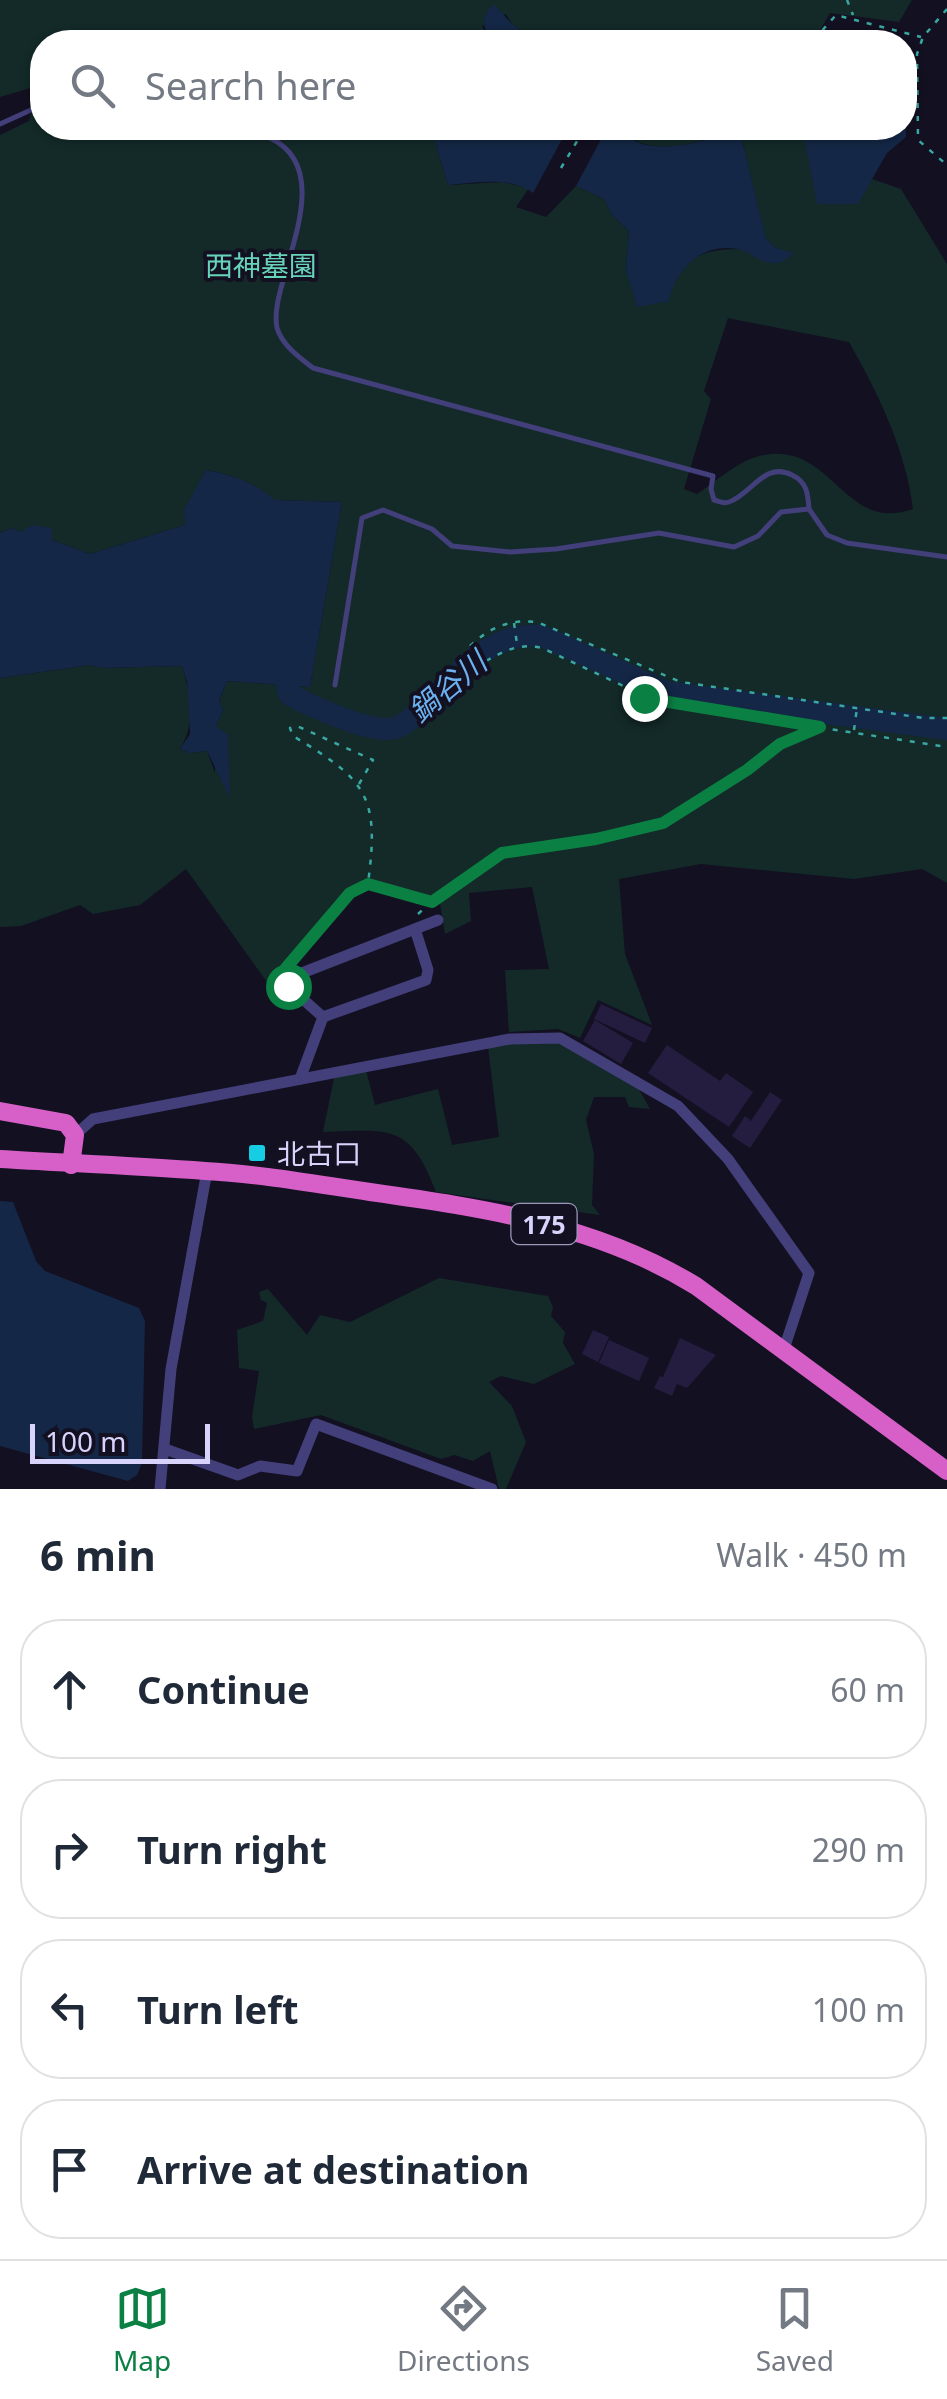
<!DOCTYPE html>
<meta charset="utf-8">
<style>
:root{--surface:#fff;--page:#f6f6f7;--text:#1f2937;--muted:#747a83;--line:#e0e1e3;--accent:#0b8043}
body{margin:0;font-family:"Noto Sans","Noto Sans JP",sans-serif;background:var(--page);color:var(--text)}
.scale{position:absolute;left:30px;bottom:25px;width:180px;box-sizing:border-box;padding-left:10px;border:5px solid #d8d3fb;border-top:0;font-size:28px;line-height:35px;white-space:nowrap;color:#d8d3fb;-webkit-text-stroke:8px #131021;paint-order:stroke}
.stop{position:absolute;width:30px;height:30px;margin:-22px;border:8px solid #0b8043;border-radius:50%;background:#fff}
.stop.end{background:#0b8043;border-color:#fff;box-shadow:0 2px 10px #0008}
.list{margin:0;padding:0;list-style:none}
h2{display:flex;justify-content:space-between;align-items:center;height:130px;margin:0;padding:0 40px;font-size:42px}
h2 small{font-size:32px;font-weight:400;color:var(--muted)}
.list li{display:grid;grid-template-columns:65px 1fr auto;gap:30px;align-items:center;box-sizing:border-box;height:140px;margin:0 20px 20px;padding:0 20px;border:2px solid var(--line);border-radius:40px}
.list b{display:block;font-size:38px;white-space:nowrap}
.list em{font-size:32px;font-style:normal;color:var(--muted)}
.icon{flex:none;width:55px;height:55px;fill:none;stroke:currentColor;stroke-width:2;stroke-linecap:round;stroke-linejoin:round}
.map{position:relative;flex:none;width:947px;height:1489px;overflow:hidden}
.search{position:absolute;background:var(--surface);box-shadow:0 2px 8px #0004;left:30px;right:30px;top:30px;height:110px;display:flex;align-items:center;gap:25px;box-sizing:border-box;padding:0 35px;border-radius:40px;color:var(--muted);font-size:38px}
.sheet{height:770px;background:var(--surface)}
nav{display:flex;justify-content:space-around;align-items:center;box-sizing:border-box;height:140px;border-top:2px solid var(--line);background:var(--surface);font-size:28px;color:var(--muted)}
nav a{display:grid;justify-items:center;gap:5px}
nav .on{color:var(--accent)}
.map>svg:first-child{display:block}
</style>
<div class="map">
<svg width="947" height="1489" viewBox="0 0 947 1489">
<rect width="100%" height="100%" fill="#131021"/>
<g fill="#132a29" fill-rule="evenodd">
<path d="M 0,0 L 912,0 L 899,22 L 830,13 L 813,42 L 535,42 L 533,36 L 513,26 L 506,14 L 482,26 L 490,42 L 42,42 L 42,128 L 431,128 L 448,185 L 502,182 L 529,188 L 516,207 L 546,217 L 576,186 L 604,199 L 612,215 L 629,231 L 626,270 L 668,301 C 682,233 742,250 793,254 L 776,248 L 766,240 L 739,128 L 809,128 L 803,131 L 857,203 L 872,179 L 901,189 L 947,264 L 947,883 L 922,869 L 854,879 L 701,864 L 619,879 L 625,954 L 652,1025 L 598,1000 L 580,1038 L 558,1029 L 509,1032 L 505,970 L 549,969 L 532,887 L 469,893 L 471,921 L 445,934 L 440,903 L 364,879 L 335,901 L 282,966 L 283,981 L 269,985 L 186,869 L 140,905 L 93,914 L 80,905 L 21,926 L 0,927 L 0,678 L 90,665 L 102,668 L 182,666 C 190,692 196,725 180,749 L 189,753 L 207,751 L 215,773 L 216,726 L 223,710 L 219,702 L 227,681 L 310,687 L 342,502 L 273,500 C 257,483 229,474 206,470 L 185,525 L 90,554 L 52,540 L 52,529 L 21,532 L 12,528 L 0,533 L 0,135 L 29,121 L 37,86 L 0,97 ZM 728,318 L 849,342 C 878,393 906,450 913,509 C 841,535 832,435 756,457 C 736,463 715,482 697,494 L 684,489 L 711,399 L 704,391 Z"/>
<path d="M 623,128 L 731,128 C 702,145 648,158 622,131 Z"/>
<path d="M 542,1039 L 559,1042 L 636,1084 L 650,1109 L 629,1107 L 625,1097 L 594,1097 L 586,1120 L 594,1154 L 592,1205 L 600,1215 L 436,1192 C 410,1123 390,1130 323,1132 L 334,1078 L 366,1070 L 375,1105 L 438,1089 L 452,1145 L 499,1137 L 488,1047 Z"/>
<polygon points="439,1278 548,1296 553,1307 551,1316 565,1332 563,1343 575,1364 534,1384 501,1376 489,1382 512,1406 526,1442 506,1489 499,1489 490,1451 473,1461 455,1455 441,1459 321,1415 254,1429 252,1417 259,1371 239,1368 237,1330 263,1321 267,1303 261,1300 259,1292 268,1289 307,1335 320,1315 350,1322"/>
</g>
<g fill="#142746">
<path d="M 494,4 C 506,17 515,31 533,36 L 535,42 L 490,42 C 484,24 479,19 494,4 Z"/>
<polygon points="905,49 906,137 887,153 858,204 817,204 803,131 809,128 904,128"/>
<path d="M 431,128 L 568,128 L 533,193 C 510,176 475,183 448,185 Z"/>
<path d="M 607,128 L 623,128 L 622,132 C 642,153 682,147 709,139 C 721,136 726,127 739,128 L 766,239 L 776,248 L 794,253 C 787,258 783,264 773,263 C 760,263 749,251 737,249 C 703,242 675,269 669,301 L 637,307 L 626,270 L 629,231 L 612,215 L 604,199 L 576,186 Z"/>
<path d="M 206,470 C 229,474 257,483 274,500 L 342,502 L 310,687 L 227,681 L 219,701 L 223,710 L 216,726 L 228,735 L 230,798 L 207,751 L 189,753 L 180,749 L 190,734 L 187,682 L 182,666 L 102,668 L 90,665 L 0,678 L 0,533 L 12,528 L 21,532 L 32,525 L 52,528 L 52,540 L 90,554 L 185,525 L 184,510 Z"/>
<polygon points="0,1201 13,1202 36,1261 45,1271 139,1308 145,1321 142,1463 137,1475 128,1481 0,1446"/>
</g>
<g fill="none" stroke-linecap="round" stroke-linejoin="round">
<path stroke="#142746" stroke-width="22" d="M 281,657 L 289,694 C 310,706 366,731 390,729 C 403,727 413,717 422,709 C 456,676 490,630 542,636 L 667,692 L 947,729"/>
</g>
<g fill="#251d40">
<polygon points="601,1004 652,1028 645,1043 594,1019"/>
<polygon points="595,1020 633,1043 621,1064 583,1041"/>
<polygon points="667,1045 720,1081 726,1073 753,1092 729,1127 648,1073"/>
<polygon points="770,1092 782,1100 750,1148 732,1136 745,1116 751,1121"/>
<polygon points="593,1330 609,1337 598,1362 582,1354"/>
<polygon points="680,1338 716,1355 687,1388 677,1384 672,1396 654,1388 660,1376 663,1377"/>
<polygon points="609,1340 649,1358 639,1381 599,1363"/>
</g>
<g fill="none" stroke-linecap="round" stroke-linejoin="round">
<g stroke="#3aa8a2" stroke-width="2.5" stroke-dasharray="5 8" stroke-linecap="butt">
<polyline points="847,0 853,15"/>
<polyline points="947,9 923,37 917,54 918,140 947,165"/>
<polyline points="818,42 820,33 836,15 921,37"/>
<polyline points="561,168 585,128"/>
<polyline points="514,623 517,644"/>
<path d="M 470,646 C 490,627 510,619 537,622 L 681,682 L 923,718 L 947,718"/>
<path d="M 486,661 C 506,650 519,643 542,648 L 660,703 L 947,747"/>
<polyline points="854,730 857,708"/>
<path d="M 359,784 L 373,760 L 297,726 L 290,728 L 293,736 C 366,780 380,795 368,883"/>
<polyline points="418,914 430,903"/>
<polyline points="290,963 350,893 368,885 432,902 501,853 596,839 663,823 747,770 780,744 821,727"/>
</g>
<g stroke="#423f7b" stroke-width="5">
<polyline points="0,124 42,105"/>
<path d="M 232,128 C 244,131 258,133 270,138 C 326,164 294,238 283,281 C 279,295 274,313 277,328 C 282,345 300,358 313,368 L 713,476 L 711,489 L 714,500 C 721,502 723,504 729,502 C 752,494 764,461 792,475 C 807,482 808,494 809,509"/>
<polyline points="335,685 362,518 383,510 432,529 452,546 510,552 556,549 659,533 734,547 758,536 781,512 809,509 827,535 847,543 947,557"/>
</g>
<g stroke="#423f7b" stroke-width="11">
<polyline points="323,1017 426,980 428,970 415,929"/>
<polyline points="300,1079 323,1017 287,985 289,978 438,920"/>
<polyline points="75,1135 93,1119 510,1039 560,1038 678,1106 728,1159 809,1273 784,1349"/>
<polyline points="165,1449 238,1475 260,1466 297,1471 316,1424 492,1489"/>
<polyline points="160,1489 171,1369 207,1171"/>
</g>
<g stroke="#d660c8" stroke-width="18">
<polyline points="0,1111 66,1123 75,1135 71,1165"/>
<path d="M 0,1159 C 68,1163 137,1166 205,1171 C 260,1174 315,1184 370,1192 C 484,1208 597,1225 696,1286 L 947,1471"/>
</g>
</g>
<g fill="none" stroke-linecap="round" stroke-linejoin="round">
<polyline stroke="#0b8043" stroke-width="12" points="288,986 286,968 350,893 368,884 432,902 502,853 596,839 663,823 747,770 780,744 820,727 644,698"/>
</g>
<rect fill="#16cee4" stroke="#131021" stroke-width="4" x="247" y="1143" width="20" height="20" rx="5"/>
<g text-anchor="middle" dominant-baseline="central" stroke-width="8" stroke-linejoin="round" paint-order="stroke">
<rect fill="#131021" stroke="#9d98ba" stroke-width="2.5" x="511.5" y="1204" width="65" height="40" rx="8"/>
<g font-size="25" font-weight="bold" fill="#d8d3fb">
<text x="544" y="1224">175</text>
</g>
<g font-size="28" fill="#67d3b9" stroke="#131021">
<text x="261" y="265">西神墓園</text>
</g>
<g font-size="28" fill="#d8d3fb" stroke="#131021" text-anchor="start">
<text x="277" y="1153">北古口</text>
</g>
<g font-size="30" font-style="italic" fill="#6cb2f1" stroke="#131021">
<text transform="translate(447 686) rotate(-40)">鍋谷川</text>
</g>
</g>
</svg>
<div class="scale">100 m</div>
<div class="stop" style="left:288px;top:986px"></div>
<div class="stop end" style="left:644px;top:698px"></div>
<div class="search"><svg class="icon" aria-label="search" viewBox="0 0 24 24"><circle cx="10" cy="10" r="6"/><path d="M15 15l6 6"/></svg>Search here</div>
</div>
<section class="sheet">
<h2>6 min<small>Walk · 450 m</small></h2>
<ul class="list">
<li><svg class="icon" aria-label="ahead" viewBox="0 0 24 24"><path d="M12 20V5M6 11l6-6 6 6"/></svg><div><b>Continue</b></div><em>60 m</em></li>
<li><svg class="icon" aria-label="right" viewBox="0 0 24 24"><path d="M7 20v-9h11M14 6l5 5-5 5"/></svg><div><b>Turn right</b></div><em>290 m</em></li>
<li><svg class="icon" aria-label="left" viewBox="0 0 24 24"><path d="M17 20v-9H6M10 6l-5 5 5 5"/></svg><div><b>Turn left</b></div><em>100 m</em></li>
<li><svg class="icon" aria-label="arrive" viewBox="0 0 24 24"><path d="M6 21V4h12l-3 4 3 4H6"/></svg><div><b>Arrive at destination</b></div></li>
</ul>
</section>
<nav>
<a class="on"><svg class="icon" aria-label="map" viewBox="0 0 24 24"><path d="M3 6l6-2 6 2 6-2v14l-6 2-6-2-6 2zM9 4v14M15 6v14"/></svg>Map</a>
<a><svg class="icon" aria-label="directions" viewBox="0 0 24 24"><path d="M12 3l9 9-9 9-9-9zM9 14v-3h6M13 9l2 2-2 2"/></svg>Directions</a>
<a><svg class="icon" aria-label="saved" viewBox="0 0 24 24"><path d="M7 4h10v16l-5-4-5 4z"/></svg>Saved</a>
</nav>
